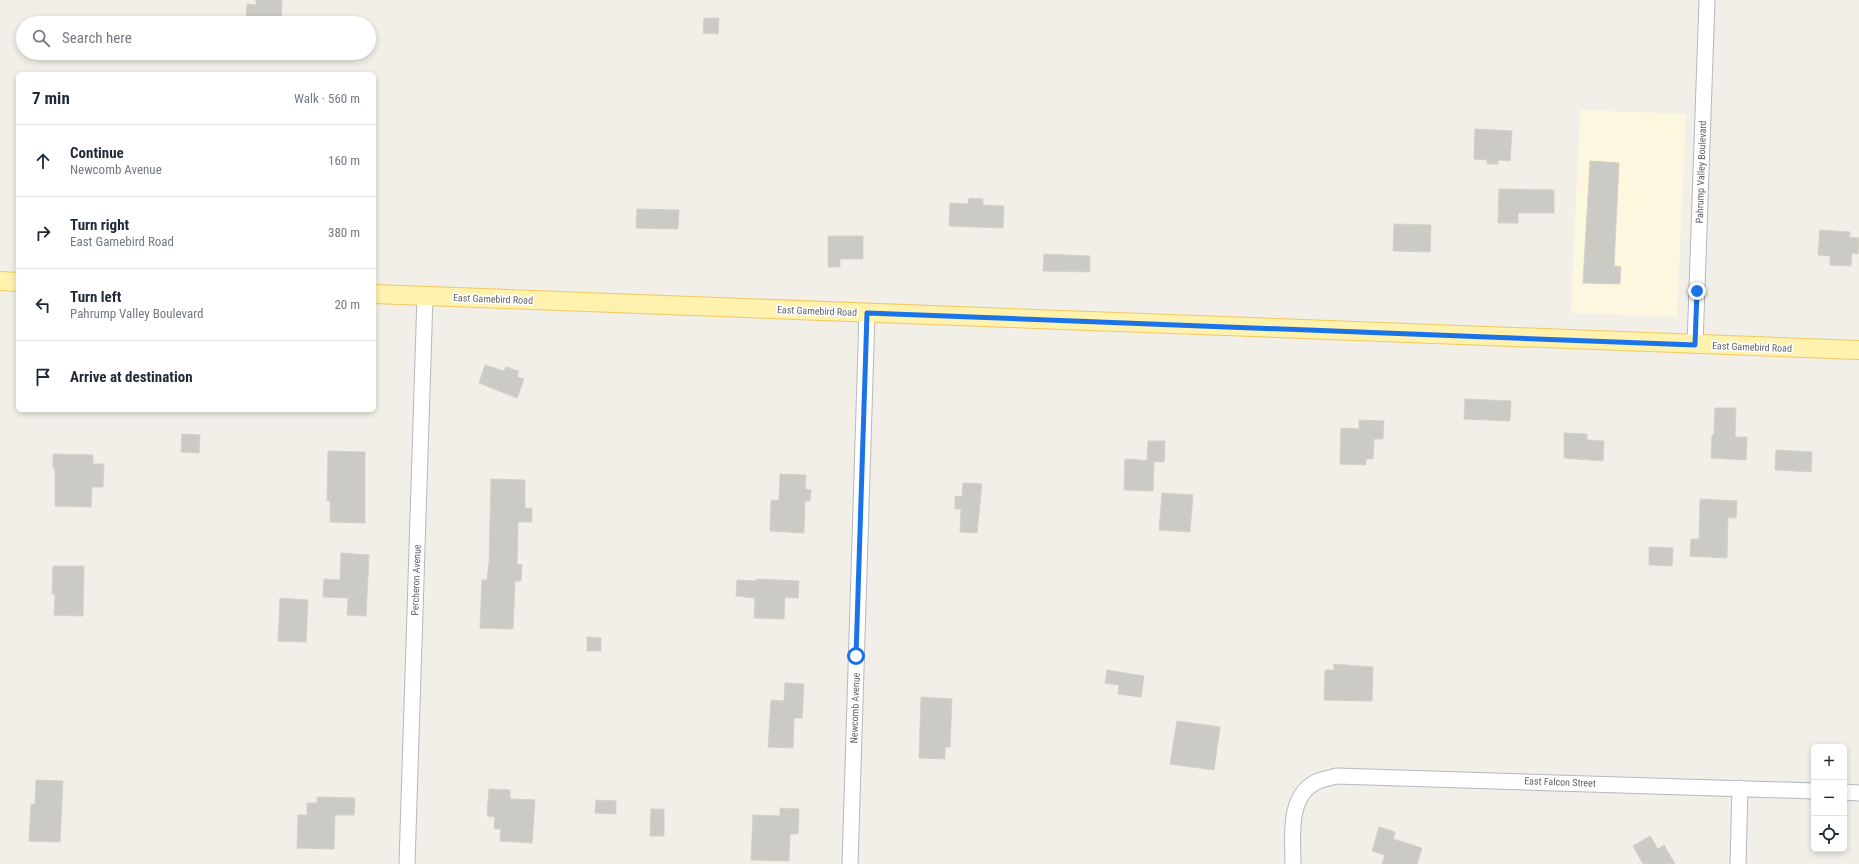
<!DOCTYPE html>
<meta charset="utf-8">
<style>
:root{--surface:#fff;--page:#f6f6f7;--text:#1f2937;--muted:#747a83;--line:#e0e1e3}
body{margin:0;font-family:"Roboto Condensed",sans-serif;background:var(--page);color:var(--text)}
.controls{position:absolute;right:12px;bottom:12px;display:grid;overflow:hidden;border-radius:6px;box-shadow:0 2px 6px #0003}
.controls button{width:36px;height:36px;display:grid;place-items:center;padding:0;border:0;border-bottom:1px solid var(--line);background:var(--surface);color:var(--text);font:20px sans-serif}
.stop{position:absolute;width:12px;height:12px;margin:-9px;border:3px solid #1a73e8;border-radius:50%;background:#fff}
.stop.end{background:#1a73e8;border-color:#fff;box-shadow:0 1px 4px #0008}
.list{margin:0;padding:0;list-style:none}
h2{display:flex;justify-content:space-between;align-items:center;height:52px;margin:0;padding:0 16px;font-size:17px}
h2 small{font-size:13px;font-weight:400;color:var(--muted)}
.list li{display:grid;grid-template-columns:26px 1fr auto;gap:12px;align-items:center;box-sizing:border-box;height:72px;padding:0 16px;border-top:1px solid var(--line)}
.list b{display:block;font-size:15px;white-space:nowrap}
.list p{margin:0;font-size:13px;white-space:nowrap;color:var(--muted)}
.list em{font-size:13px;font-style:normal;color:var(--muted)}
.icon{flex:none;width:22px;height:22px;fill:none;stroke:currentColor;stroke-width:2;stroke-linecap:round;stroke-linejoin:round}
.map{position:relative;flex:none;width:1859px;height:864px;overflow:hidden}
.search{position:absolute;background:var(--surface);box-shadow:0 2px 6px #0003;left:16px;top:16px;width:360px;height:44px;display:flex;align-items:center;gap:10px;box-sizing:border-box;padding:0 14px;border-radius:22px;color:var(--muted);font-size:15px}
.panel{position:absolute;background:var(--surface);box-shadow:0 2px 6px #0003;left:16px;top:72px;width:360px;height:340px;border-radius:6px}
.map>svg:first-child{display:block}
</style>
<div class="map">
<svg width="1859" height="864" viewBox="0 0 1859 864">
<rect width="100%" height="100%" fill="#f1efe8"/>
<polygon fill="#fef7e0" points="1580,110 1686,114 1677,317 1571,313"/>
<g fill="#cccac5" stroke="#d6d1c6">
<polygon points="256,0 282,0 281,23 246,23 247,4 256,5"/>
<polygon points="704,18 719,18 718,34 703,33"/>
<polygon points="1475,129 1512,131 1510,161 1498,160 1498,164 1487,164 1487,160 1474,159"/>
<polygon points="1590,161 1619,163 1614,266 1621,267 1620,284 1583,283"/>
<polygon points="1499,189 1554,190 1554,213 1518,213 1518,223 1498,223"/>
<polygon points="969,198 983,199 983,205 1004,206 1003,228 949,226 950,203 968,204"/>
<polygon points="637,209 679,210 678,229 636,228"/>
<polygon points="1394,224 1431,225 1430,252 1393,251"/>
<polygon points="1820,230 1850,232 1849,237 1859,238 1858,254 1852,253 1851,266 1830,265 1830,256 1818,255"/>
<polygon points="828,236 863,236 863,259 840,259 840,267 828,267"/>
<polygon points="1044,254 1090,256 1090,272 1043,271"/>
<polygon points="485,365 504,371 506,367 519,371 517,377 524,379 517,398 479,383"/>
<polygon points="1465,399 1511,401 1510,421 1464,419"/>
<polygon points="1715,408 1736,408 1735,437 1747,437 1746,460 1711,458 1712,435 1714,435"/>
<polygon points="1359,420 1384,421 1383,439 1374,439 1373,459 1366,459 1366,465 1340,464 1341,428 1359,429"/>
<polygon points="1564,433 1587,434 1587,440 1604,441 1603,461 1564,458"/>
<polygon points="182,434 200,435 199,453 181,452"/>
<polygon points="1148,441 1165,441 1164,462 1147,461"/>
<polygon points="1776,450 1812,452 1811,472 1775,470"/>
<polygon points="328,451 365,452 365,523 330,522 330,501 327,501"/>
<polygon points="53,454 93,455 93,464 104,464 103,487 92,487 91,507 55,506 55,469 53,468"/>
<polygon points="1125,459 1154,461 1153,491 1124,490"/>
<polygon points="780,474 806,475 805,489 811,490 810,501 805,501 804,533 770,531 771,500 779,500"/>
<polygon points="491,479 525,480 525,508 532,508 532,522 518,522 517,564 522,565 521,581 515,581 513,629 480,628 482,580 487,580 489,563"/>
<polygon points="963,483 982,484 977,533 960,532 961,509 955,509 955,496 962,497"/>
<polygon points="1162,493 1193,495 1190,532 1159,530"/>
<polygon points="1700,499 1737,501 1736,518 1728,517 1727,558 1690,556 1691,539 1699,539"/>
<polygon points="1649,547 1673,548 1672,566 1649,565"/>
<polygon points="341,553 369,555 366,616 347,615 348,598 323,597 324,579 340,580"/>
<polygon points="53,566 84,566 83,616 54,615 55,594 52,594"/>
<polygon points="757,579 799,581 798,598 785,597 784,619 754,618 755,598 736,596 737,580 756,581"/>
<polygon points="280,598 308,600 306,642 278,641"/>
<polygon points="587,637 601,638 601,651 587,651"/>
<polygon points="1334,664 1373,667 1372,701 1324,700 1325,670 1334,670"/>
<polygon points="1107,670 1144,676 1141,697 1118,694 1119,685 1105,683"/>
<polygon points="785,683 804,684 802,718 794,718 793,748 768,747 771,700 784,701"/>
<polygon points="921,697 952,699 950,747 945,747 945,759 919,758"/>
<polygon points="1177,721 1220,727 1214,770 1170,764"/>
<polygon points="36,780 63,781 60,842 29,841 31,804 35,804"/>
<polygon points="489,789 510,790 510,799 535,800 532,843 500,841 501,829 494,829 495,817 487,816"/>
<polygon points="317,797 355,798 354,815 335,815 334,849 297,848 298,815 307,815 307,803 317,803"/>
<polygon points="596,800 616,801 616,814 595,813"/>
<polygon points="780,808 799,809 798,834 790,834 789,861 751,860 753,815 780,816"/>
<polygon points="651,809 664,809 664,836 650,836"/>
<polygon points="1379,827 1395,832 1393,839 1422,848 1417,864 1382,864 1385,855 1372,851"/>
<polygon points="1650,836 1658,849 1664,845 1675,864 1643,864 1633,846"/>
</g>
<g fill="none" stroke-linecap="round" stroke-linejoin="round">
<g stroke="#b5b8bc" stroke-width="17">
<g id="minor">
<polyline points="1695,345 1707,0"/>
<polyline points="1844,792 1859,793"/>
<polyline points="407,864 425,296"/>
<polyline points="850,864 867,313"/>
<path d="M 1293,864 C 1293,837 1287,797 1316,782 C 1322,779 1330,778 1336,776 L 1814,791"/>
<polyline points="1738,864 1740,788"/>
</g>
</g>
<g stroke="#f2c960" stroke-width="20">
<g id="major">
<polyline points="0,281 18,282"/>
<polyline points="374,294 1859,350"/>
</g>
</g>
<use href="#minor" stroke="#fff" stroke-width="15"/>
<use href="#major" stroke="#fff2af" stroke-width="18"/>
</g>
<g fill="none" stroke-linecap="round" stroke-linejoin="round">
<polyline stroke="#1a73e8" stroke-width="5" points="856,656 867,313 1695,345 1697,291"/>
</g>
<g text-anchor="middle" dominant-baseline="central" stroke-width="3.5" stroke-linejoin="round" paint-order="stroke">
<g font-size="10" fill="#5f6368" stroke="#fff">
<text transform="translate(1701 172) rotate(-88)">Pahrump Valley Boulevard</text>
<text transform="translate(493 299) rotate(2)">East Gamebird Road</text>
<text transform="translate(817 311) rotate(2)">East Gamebird Road</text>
<text transform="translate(1752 347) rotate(2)">East Gamebird Road</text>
<text transform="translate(416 580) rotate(-88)">Percheron Avenue</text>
<text transform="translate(855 708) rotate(-88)">Newcomb Avenue</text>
<text transform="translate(1560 782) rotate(2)">East Falcon Street</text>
</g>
</g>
</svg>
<div class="controls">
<button>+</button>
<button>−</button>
<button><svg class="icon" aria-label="locate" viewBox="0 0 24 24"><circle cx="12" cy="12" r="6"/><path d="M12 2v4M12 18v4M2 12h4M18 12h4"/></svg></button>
</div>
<div class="stop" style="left:856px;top:656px"></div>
<div class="stop end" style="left:1697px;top:291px"></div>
<div class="search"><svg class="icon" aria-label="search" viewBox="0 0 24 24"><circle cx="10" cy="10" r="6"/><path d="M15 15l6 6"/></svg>Search here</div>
<section class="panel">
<h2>7 min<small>Walk · 560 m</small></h2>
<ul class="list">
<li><svg class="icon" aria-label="ahead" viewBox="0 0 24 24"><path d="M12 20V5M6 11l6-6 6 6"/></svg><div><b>Continue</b><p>Newcomb Avenue</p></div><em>160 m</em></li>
<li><svg class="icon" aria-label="right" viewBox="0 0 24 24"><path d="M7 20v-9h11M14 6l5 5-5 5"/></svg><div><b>Turn right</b><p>East Gamebird Road</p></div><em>380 m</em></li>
<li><svg class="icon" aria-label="left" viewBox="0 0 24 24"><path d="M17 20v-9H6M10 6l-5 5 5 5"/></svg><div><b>Turn left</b><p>Pahrump Valley Boulevard</p></div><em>20 m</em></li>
<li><svg class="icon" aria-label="arrive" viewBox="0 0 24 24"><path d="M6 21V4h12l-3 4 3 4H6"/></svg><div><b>Arrive at destination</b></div></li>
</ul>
</section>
</div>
